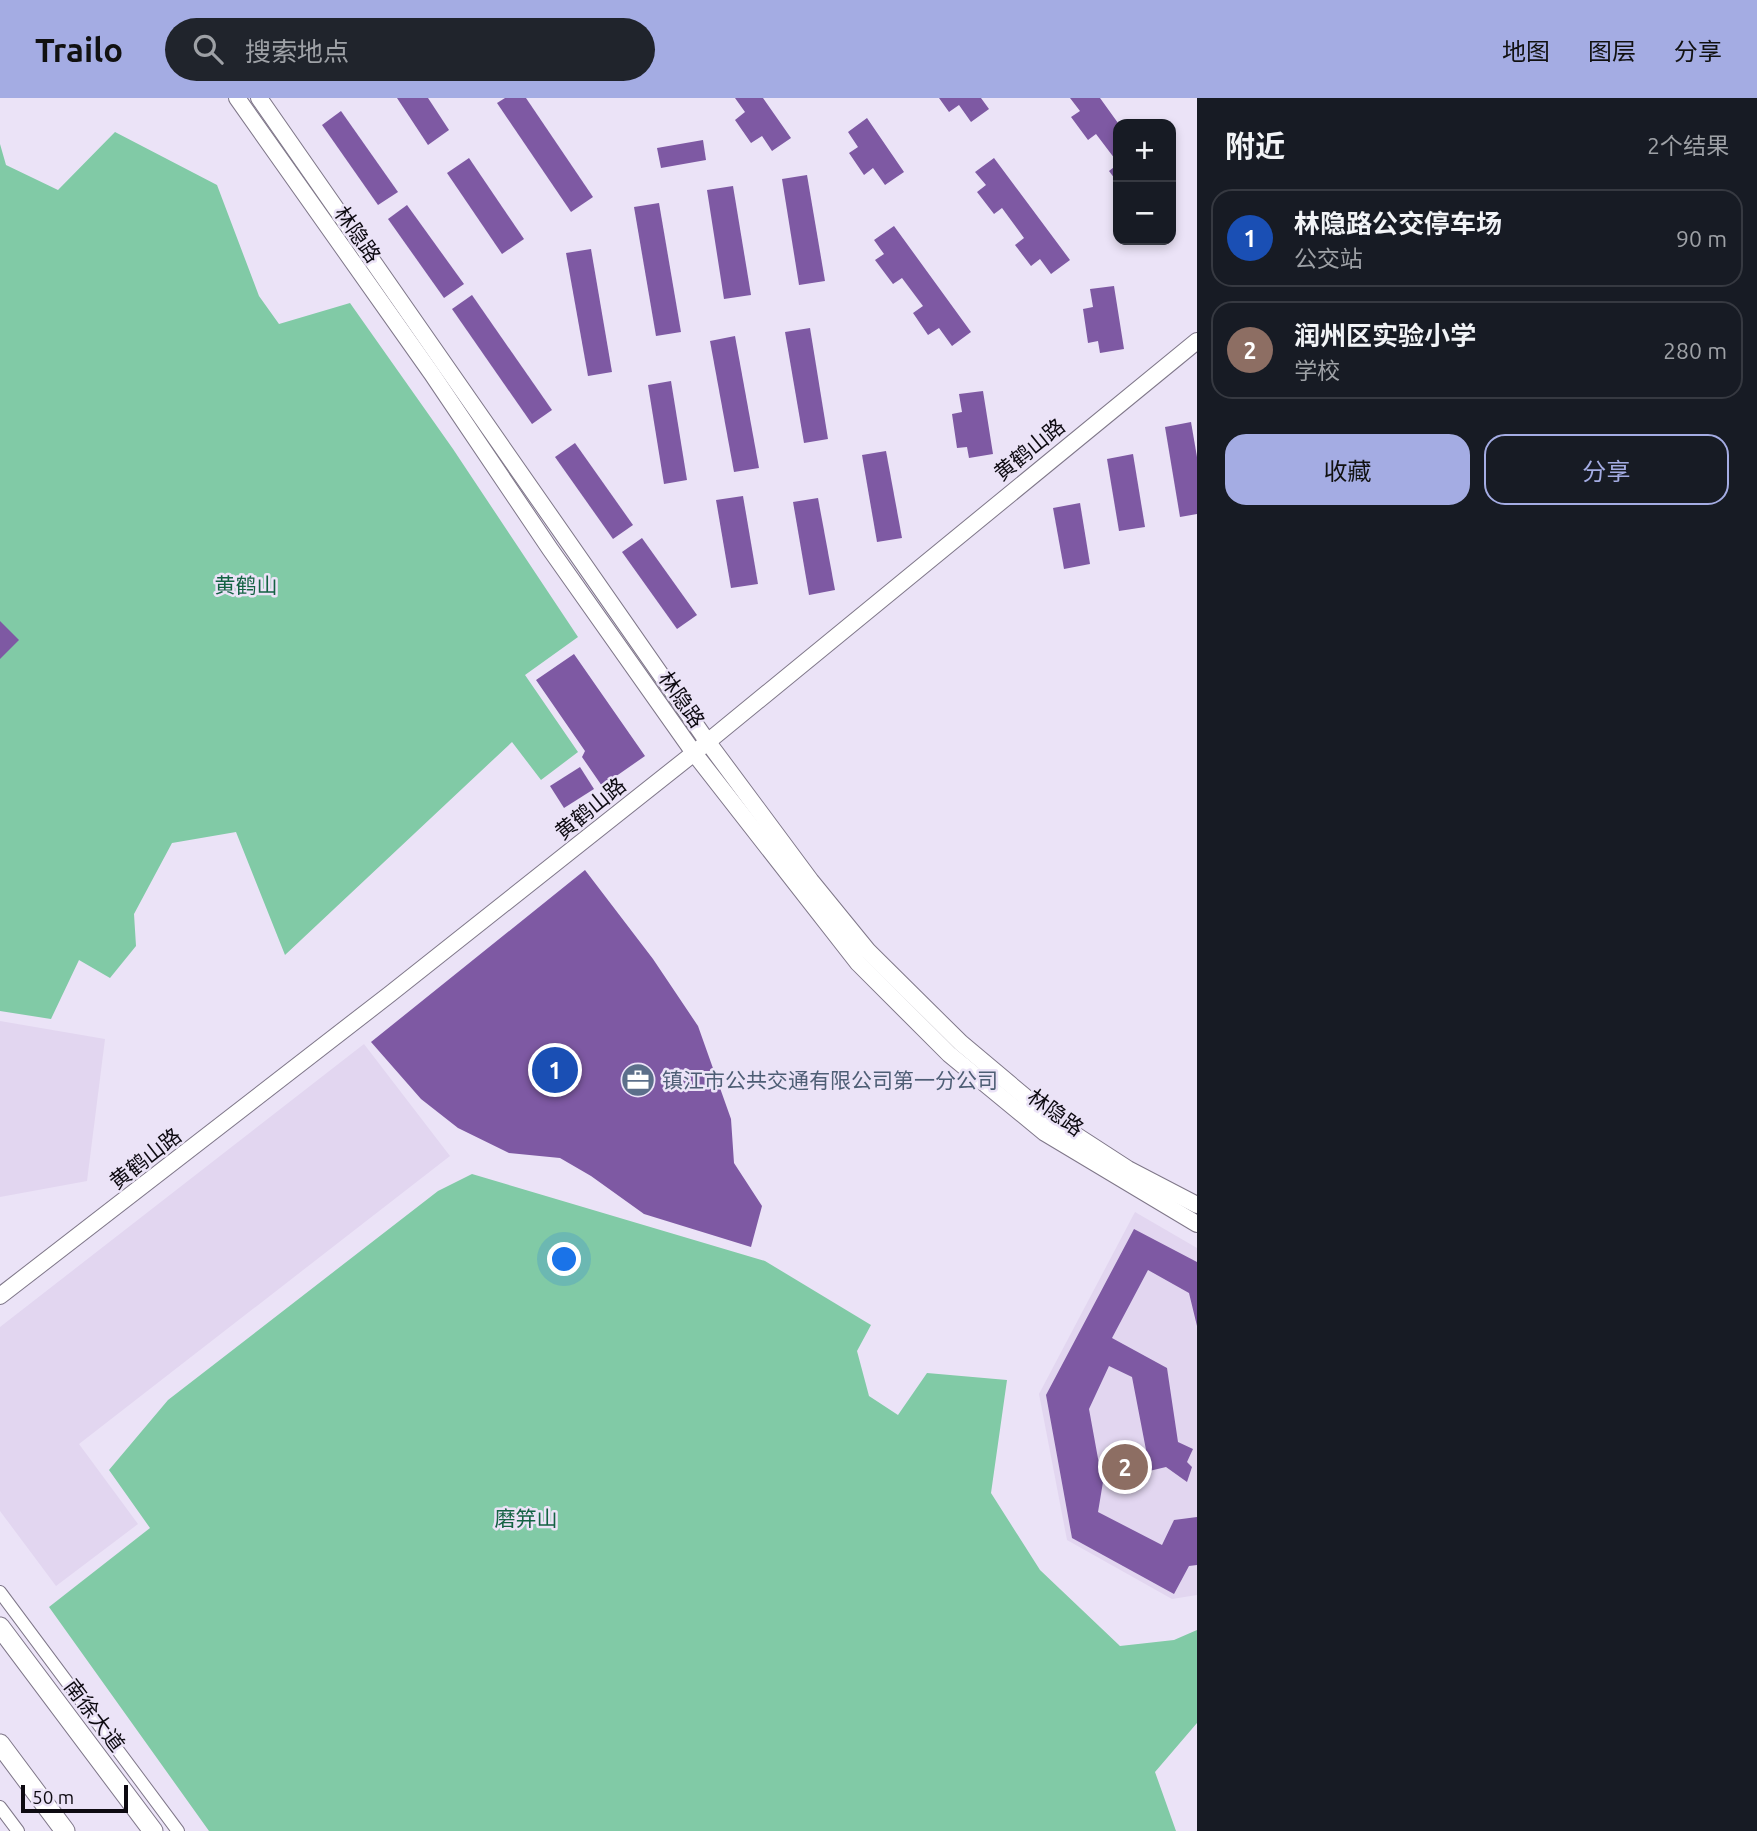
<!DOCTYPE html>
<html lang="zh">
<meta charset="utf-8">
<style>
:root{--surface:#171b24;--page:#20242c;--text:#f1f3f6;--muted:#9ea1a6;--line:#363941;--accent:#a4ace3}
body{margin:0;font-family:Ubuntu,"Noto Sans SC",sans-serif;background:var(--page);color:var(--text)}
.controls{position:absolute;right:21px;top:21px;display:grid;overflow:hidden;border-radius:14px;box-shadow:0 4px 10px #0003}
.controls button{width:63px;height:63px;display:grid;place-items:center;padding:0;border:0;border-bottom:2px solid var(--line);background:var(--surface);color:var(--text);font:35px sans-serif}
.scale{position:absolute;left:21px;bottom:18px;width:107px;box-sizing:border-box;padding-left:7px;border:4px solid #0d0a11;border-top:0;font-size:19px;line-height:24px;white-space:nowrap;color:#0d0a11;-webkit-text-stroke:5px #ebe3f7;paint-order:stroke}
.you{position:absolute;left:565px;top:1162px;width:24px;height:24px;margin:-18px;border:5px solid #fff;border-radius:50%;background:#1a73e8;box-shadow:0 0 0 10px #1a73e833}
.badge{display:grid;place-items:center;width:46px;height:46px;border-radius:50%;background:var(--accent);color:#fff;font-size:23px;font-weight:700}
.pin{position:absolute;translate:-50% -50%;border:4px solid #fff;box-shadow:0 2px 7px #0006}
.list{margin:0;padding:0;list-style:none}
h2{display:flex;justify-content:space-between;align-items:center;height:91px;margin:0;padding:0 28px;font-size:30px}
h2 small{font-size:23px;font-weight:400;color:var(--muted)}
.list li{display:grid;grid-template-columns:46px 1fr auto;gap:21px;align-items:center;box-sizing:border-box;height:98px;margin:0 14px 14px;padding:0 14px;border:2px solid var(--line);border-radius:21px}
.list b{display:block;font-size:26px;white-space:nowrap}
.list p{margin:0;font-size:23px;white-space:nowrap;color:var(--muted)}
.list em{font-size:23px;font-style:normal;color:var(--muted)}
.actions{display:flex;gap:14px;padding:21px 28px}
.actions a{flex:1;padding:16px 0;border:2px solid var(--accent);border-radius:21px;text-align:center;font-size:24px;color:var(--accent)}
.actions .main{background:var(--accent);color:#111}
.icon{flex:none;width:38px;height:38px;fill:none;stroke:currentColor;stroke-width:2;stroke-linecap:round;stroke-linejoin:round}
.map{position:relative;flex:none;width:1197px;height:1733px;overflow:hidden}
header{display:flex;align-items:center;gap:42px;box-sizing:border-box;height:98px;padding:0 35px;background:var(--accent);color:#111}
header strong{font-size:33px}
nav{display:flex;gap:38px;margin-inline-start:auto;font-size:24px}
.search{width:490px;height:63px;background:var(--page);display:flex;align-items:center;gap:18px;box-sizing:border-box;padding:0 24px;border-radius:38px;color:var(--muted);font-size:26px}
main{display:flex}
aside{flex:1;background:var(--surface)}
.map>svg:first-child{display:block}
</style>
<header>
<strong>Trailo</strong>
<div class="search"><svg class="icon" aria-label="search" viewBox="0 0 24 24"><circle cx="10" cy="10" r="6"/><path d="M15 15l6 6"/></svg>搜索地点</div>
<nav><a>地图</a><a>图层</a><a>分享</a></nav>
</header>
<main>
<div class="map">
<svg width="1197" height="1733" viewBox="0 0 1197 1733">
<rect width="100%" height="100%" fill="#ebe3f7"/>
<g fill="#e2d6f0">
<polygon points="0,923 105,941 87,1083 0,1099"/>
<polygon points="364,946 450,1058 79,1346 138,1426 56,1488 0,1413 0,1229"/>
<polygon points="1135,1114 1197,1150 1197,1497 1172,1501 1067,1442 1039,1296"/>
</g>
<g fill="#81caa6">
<polygon points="115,34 217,87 259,198 279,226 350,205 453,351 578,539 525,577 578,654 541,682 512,644 285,857 236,734 172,745 134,816 136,848 110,880 79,862 51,921 0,913 0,46 6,67 58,92"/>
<polygon points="472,1076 765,1163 871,1227 857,1253 869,1298 898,1317 927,1275 1007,1282 991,1395 1040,1472 1120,1548 1174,1542 1197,1532 1197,1625 1155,1674 1176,1733 209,1733 49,1509 150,1430 109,1372 168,1302 438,1093"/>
</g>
<g fill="#7e59a3" fill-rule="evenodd">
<polygon points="397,0 428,0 449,32 428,47"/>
<polygon points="505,0 526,0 593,99 571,114 497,5"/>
<polygon points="735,0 763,0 791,40 772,53 762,38 751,45 735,22 745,14"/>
<polygon points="939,0 981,0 989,11 971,24 959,7 949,14"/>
<polygon points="1070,0 1100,0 1118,25 1118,65 1096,36 1088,42 1071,19 1080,13"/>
<polygon points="341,13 398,94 378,107 322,27"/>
<polygon points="867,20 904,74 885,87 873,70 864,77 849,55 858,49 848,34"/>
<polygon points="703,42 706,62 661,70 657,50"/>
<polygon points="469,60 524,141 502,156 447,75"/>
<polygon points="994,60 1070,162 1051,176 1040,161 1031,168 1015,147 1024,140 1002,110 994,116 977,94 986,87 975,74"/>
<polygon points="1118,66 1118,85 1109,73"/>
<polygon points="807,77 825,183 799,187 782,81"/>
<polygon points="733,88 751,197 724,201 707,92"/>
<polygon points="659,105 681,234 656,238 634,109"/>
<polygon points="407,107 464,186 444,200 388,121"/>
<polygon points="894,128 971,234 952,248 939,230 928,237 913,215 923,208 902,180 893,186 875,162 884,156 874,142"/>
<polygon points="591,151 612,274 588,278 566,155"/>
<polygon points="1114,188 1124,251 1100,255 1098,243 1088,245 1083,211 1093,209 1090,191"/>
<polygon points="472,197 552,312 532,326 452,211"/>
<polygon points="810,230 828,341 804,345 785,234"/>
<polygon points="735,238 759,370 734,374 710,243"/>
<polygon points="671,283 687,382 664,386 648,287"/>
<polygon points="983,293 993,356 969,360 967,349 957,350 952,316 962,314 959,296"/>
<polygon points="1191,324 1197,359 1197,416 1180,419 1165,329"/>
<polygon points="575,345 633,427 613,441 555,359"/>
<polygon points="886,353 902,440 877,444 862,357"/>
<polygon points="1133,356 1145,429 1119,433 1107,361"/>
<polygon points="743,398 758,486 731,490 716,402"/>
<polygon points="818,400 835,492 809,497 793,404"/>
<polygon points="1080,405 1090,466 1064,471 1053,410"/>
<polygon points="642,440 697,517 677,531 622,454"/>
<polygon points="0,523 19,542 0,561"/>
<polygon points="574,556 645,658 602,688 582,659 585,653 536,582"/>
<polygon points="580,669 594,691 564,710 550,688"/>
<polygon points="585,772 653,861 698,928 731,1021 734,1065 762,1108 751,1149 644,1116 591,1078 560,1060 509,1055 458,1030 421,1001 371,944"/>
<path d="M 1134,1131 L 1197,1164 L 1197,1228 L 1189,1195 L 1148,1172 L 1112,1240 L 1167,1270 L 1178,1344 L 1193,1351 L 1187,1364 L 1192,1369 L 1187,1384 L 1166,1369 L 1103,1384 L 1098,1414 L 1162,1447 L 1174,1422 L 1197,1419 L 1197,1467 L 1189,1468 L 1174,1496 L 1072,1440 L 1046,1297 ZM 1109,1268 L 1132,1279 L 1147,1357 L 1099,1366 L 1089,1311 Z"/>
</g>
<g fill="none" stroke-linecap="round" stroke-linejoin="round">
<g stroke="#7f7789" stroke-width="14">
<g id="minor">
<polyline points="0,1494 178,1733"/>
<polyline points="0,1709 18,1733"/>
</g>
</g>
<g stroke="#7f7789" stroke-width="18">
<g id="tertiary">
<polyline points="237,0 432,276 550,451 694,655 858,865 949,956 1045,1035 1197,1126"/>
<polyline points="259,0 707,643 811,783 868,853 961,945 1054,1023 1128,1071 1197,1107"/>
<polyline points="0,1198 390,896 694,655 1197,243"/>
</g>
</g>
<g stroke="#7f7789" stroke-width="21">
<g id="primary">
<polyline points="0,1529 153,1733"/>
<polyline points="0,1646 65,1733"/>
</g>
</g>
<use href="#minor" stroke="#fff" stroke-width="12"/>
<use href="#tertiary" stroke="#fff" stroke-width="16"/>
<use href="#primary" stroke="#fff" stroke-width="19"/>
</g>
<defs>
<g id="office-disc" transform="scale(1.75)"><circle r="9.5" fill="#5c6f8a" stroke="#ebe3f7"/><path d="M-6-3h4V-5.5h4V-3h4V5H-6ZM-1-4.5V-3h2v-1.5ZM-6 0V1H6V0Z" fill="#fff"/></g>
</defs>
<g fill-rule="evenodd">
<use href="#office-disc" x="638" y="982"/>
</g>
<g text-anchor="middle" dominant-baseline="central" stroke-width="5" stroke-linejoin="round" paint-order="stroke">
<g font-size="21" fill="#0d0a11" stroke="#ebe3f7">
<text transform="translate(358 136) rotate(55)">林隐路</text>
<text transform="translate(1029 351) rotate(-39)">黄鹤山路</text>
<text transform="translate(682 601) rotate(55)">林隐路</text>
<text transform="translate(590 710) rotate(-39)">黄鹤山路</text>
<text transform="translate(1056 1014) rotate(36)">林隐路</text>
<text transform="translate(145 1060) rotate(-38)">黄鹤山路</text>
<text transform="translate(95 1617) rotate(53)">南徐大道</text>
</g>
<g font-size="21" fill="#146243" stroke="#ebe3f7">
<text x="246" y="487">黄鹤山</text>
<text x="526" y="1420">磨笄山</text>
</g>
<g font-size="21" fill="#4e5e75" stroke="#ebe3f7" text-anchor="start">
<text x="662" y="982">镇江市公共交通有限公司第一分公司</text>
</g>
</g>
</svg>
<div class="controls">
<button>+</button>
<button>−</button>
</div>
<div class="scale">50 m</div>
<div class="you"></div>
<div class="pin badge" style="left:555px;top:972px;background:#1a4fb4">1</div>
<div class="pin badge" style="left:1125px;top:1369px;background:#8d6e63">2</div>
</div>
<aside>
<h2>附近<small>2个结果</small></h2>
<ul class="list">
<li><span class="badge" style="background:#1a4fb4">1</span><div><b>林隐路公交停车场</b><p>公交站</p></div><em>90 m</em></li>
<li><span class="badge" style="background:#8d6e63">2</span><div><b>润州区实验小学</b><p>学校</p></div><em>280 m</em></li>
</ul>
<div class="actions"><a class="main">收藏</a><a>分享</a></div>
</aside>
</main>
